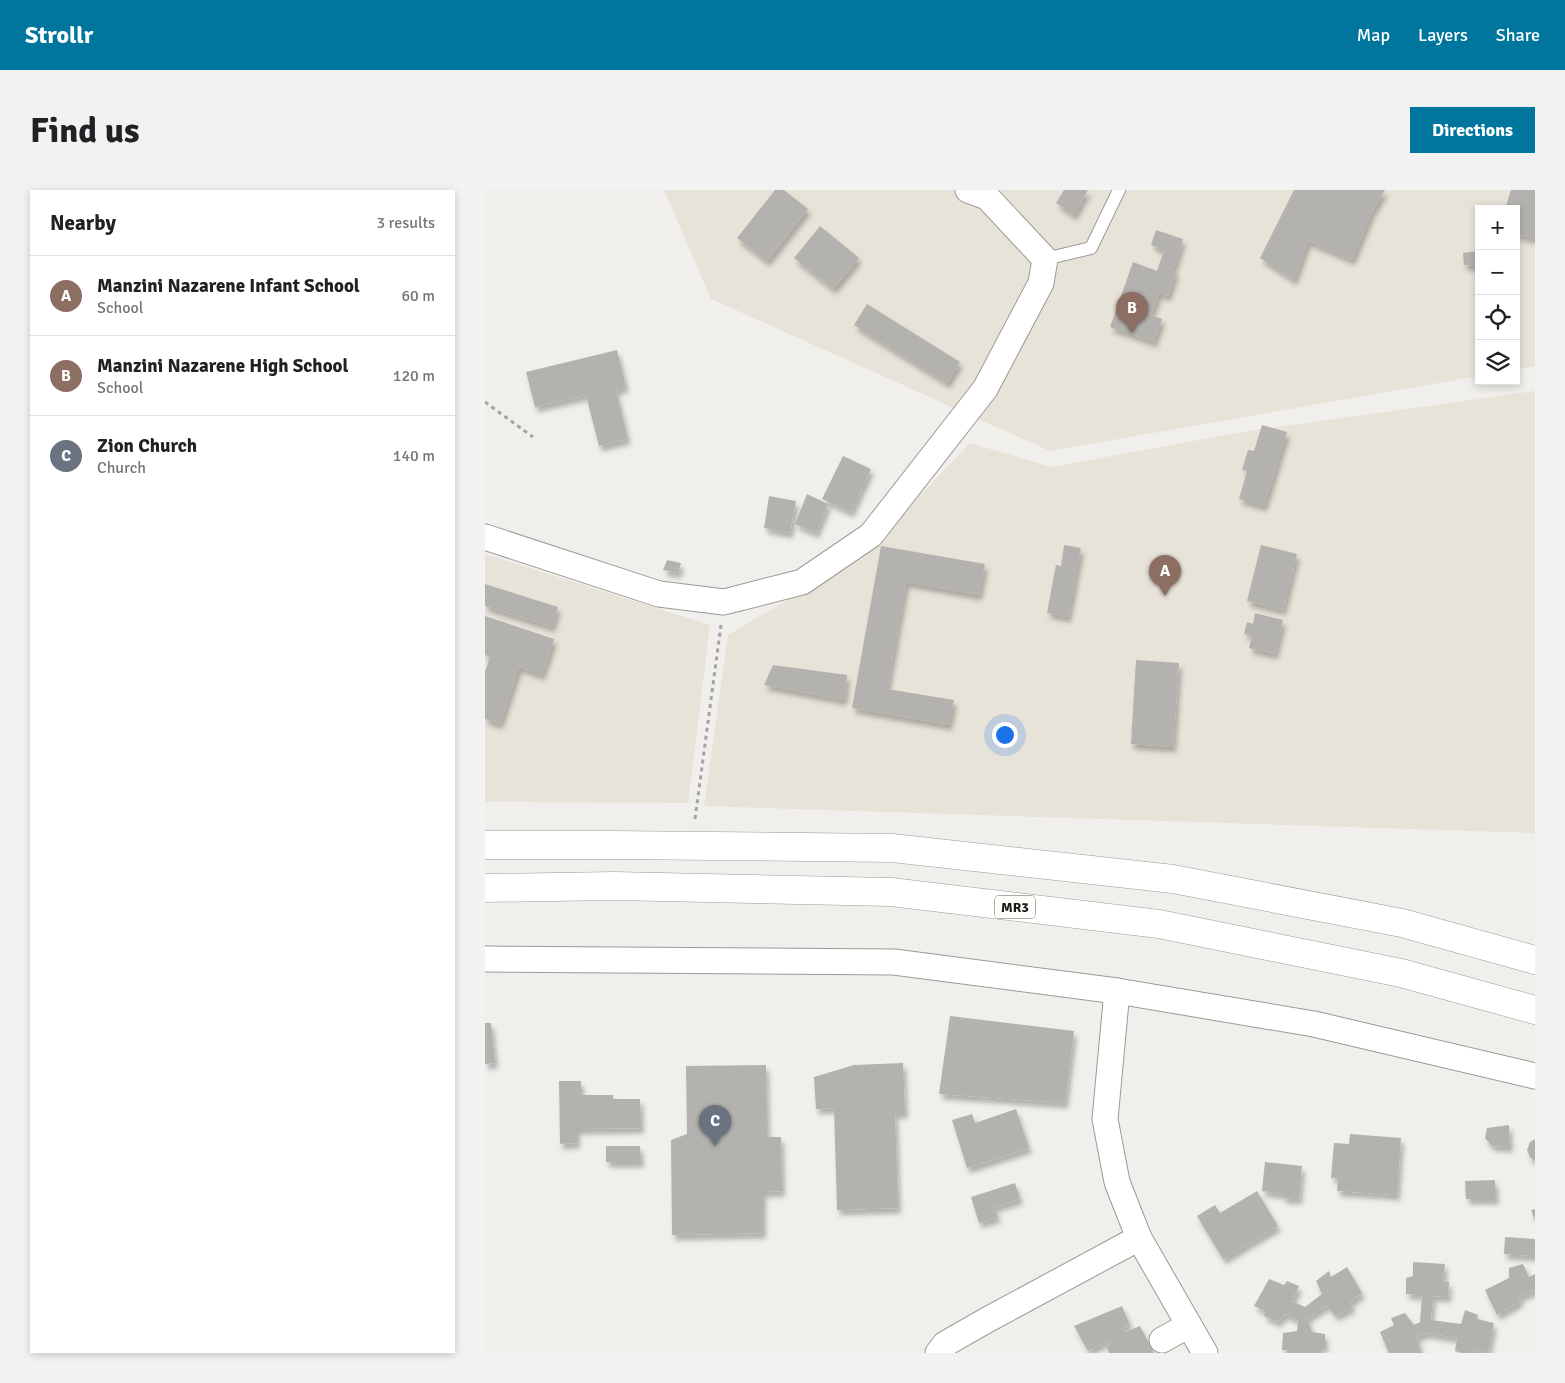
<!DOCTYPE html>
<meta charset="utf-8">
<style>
:root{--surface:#fff;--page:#f2f2f2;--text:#202124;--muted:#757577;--line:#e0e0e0;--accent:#00769f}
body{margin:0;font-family:Signika,sans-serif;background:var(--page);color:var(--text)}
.controls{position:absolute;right:15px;top:15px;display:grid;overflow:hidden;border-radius:0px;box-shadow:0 2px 8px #0003}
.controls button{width:45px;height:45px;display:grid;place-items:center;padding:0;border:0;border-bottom:1px solid var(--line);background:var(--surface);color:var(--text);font:25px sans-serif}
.you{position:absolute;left:519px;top:544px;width:18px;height:18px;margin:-12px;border:4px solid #fff;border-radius:50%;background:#1a73e8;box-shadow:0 0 0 8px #1a73e833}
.badge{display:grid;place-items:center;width:32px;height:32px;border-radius:50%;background:var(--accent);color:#fff;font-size:16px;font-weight:700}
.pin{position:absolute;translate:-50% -41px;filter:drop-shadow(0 1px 2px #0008)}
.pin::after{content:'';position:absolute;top:26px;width:18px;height:15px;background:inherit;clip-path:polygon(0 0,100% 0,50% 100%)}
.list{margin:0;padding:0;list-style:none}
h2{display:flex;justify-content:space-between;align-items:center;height:65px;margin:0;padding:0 20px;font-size:21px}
h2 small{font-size:16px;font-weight:400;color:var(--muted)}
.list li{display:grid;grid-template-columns:32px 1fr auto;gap:15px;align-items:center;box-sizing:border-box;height:80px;padding:0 20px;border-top:1px solid var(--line)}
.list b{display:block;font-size:19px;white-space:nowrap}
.list p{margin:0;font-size:16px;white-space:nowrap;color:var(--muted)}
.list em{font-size:16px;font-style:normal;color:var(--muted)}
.icon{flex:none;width:28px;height:28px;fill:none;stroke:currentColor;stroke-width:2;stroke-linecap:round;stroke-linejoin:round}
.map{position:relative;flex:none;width:1050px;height:1163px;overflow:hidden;border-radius:0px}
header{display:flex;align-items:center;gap:30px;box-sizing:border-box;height:70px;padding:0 25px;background:var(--accent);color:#fff}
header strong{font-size:24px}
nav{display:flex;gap:28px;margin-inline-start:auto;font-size:18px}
.intro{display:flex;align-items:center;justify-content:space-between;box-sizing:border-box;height:120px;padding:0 30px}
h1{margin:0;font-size:35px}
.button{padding:12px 22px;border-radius:0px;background:var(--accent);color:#fff;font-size:18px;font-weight:700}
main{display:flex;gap:30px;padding:0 30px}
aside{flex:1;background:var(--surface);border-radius:0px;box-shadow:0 2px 8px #0003}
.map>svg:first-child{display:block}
</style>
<header>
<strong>Strollr</strong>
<nav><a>Map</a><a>Layers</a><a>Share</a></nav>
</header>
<div class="intro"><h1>Find us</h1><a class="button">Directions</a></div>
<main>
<aside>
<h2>Nearby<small>3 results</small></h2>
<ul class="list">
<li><span class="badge" style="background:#8d6e63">A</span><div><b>Manzini Nazarene Infant School</b><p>School</p></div><em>60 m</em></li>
<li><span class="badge" style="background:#8d6e63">B</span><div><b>Manzini Nazarene High School</b><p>School</p></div><em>120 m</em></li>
<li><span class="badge" style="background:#6b7280">C</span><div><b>Zion Church</b><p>Church</p></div><em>140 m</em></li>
</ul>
</aside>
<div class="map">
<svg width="1050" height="1163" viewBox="0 0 1050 1163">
<defs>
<filter id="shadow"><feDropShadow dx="3" dy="5.5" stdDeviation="2.5" flood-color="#0004"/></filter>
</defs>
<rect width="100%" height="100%" fill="#f1efec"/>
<g fill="#e8e3d9">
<polygon points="179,0 1050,0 1050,176 1031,180 1031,19 994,19 994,186 565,261 226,109"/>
<polygon points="1050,201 1050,643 219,616 243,445 377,366 485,253 566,277 763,241"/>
<polygon points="0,364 225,435 203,613 0,612"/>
</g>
<g fill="#b4b2af" filter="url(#shadow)">
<polygon points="290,0 299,0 323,19 282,71 252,48"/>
<polygon points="579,0 603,0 589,25 571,13"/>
<polygon points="809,0 900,0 887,22 867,70 823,51 809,90 775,68"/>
<polygon points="1026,0 1050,0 1050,49 1031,44 1031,19 1020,19"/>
<polygon points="335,36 374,68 348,99 309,68"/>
<polygon points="671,40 698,49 688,81 691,82 683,106 674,103 666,125 677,129 669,152 625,137 648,72 672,81 679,60 666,55"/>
<polygon points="994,61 994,76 979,75 978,63"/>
<polygon points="382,114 475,172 462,193 369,135"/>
<polygon points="132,160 141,197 131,200 143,249 114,256 101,205 50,217 41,182"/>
<polygon points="777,235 802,242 779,316 754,309 762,281 757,280 763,260 769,261"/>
<polygon points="358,266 386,279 366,322 337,309"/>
<polygon points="322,304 343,314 331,343 310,334"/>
<polygon points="284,306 311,311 305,343 279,338"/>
<polygon points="579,355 596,358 583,427 562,423 571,375 576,376"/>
<polygon points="776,355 812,364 798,420 762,411"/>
<polygon points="396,356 500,374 494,405 421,392 402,499 469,510 464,535 367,518"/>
<polygon points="182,370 196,373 193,383 178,380"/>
<polygon points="0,394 73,417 67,437 0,416"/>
<polygon points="770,423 798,430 790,464 764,458 767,446 759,444 762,432 768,434"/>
<polygon points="0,426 69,449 57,485 34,477 15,534 0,529 0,482 5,467 0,465"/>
<polygon points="651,470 694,473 688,557 646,554"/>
<polygon points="288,475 362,485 359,510 279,495"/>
<polygon points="465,826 589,841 580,913 454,904"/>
<polygon points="0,833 6,833 10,873 0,874"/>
<polygon points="418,873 420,923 410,923 413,1018 352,1020 349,918 331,919 329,887 369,875"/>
<polygon points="281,875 282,947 296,947 297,1001 278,1002 278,1043 187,1045 186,950 202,944 201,876"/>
<polygon points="74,891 96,891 96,905 128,905 128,909 155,909 156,938 92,939 92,953 75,954"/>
<polygon points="531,919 544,958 482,978 467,930 487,924 490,933"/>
<polygon points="1024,935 1025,957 1007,956 1000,948 1002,938"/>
<polygon points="865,944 916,948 912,1005 852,1001 853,988 846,988 849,953 864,954"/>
<polygon points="1050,949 1050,971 1045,967 1042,960 1045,952"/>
<polygon points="121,956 155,956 156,972 121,972"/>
<polygon points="780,972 817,976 814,1009 798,1008 799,1004 777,1001"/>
<polygon points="1010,990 1011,1009 981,1009 980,991"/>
<polygon points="530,993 535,1009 509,1017 513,1027 494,1033 486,1007"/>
<polygon points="772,1001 793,1036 738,1069 712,1026 730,1015 735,1023"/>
<polygon points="1050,1019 1050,1031 1046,1020"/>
<polygon points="1020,1047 1050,1049 1050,1066 1019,1064"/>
<polygon points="928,1072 960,1074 958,1092 964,1092 963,1107 948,1106 946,1130 976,1134 980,1120 993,1125 992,1129 1009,1133 1003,1163 989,1159 989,1163 977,1163 970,1161 972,1148 942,1143 932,1146 936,1163 904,1163 895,1142 909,1135 906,1128 920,1123 929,1135 935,1132 937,1105 921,1104 921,1088 928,1086"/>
<polygon points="1038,1074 1044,1087 1050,1084 1050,1100 1034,1107 1036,1111 1012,1125 1000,1100 1024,1088 1024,1078"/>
<polygon points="862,1077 877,1103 865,1112 868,1117 850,1126 842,1115 822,1128 827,1142 840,1144 840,1157 833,1157 833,1163 804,1163 804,1160 797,1160 798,1143 812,1141 813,1130 800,1124 793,1132 779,1126 780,1121 769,1116 784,1089 799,1095 802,1091 814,1096 807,1111 820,1117 837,1104 831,1091 844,1081 846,1087"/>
<polygon points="637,1116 645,1135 638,1138 640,1142 655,1136 669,1163 624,1163 621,1156 626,1154 624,1150 603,1161 589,1136"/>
</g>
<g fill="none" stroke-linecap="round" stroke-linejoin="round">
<g stroke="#9c9a97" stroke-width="14">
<polyline id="lane" points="560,69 606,58 634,0"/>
</g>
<g stroke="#9c9a97" stroke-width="27">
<g id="street">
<polyline points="0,347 174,404 239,412 317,392 386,345 500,199 556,93 560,69 502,7 483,0"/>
<polyline points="0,769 409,772 632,801 829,834 1050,886"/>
<polyline points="632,801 620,929 632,992 654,1048 720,1163"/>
<polyline points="677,1150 704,1135"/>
<polyline points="453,1163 460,1154 502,1130 654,1048"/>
</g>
</g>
<g stroke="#9c9a97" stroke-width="29">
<g id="highway">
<polyline points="0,655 128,655 407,658 688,689 917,733 1050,770"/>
<polyline points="0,698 130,696 406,702 674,734 916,783 1050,820"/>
</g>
</g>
<g stroke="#a5a3a1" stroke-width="3" stroke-dasharray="4 4" stroke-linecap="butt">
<polyline points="0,212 48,247"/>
<polyline points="210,629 236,435"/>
</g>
<use href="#lane" stroke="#fff" stroke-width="12"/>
<use href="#street" stroke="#fff" stroke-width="25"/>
<use href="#highway" stroke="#fff" stroke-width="28"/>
</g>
<g text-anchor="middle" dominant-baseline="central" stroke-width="4" stroke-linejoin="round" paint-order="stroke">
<rect fill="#fffdfa" stroke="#5e5d5b" stroke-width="1" x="510" y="705.5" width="40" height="23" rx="4"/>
<g font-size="14" font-weight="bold" fill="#191817">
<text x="530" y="717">MR3</text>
</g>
</g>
</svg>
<div class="controls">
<button>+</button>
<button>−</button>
<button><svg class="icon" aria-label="locate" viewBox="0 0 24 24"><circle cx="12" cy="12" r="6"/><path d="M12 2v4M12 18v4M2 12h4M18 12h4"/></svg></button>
<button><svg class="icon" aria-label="layers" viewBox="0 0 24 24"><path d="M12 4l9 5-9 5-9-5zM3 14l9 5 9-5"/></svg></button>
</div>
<div class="you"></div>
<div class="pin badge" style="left:680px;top:406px;background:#8d6e63">A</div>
<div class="pin badge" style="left:647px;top:143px;background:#8d6e63">B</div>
<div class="pin badge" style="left:230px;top:956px;background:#6b7280">C</div>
</div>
</main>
